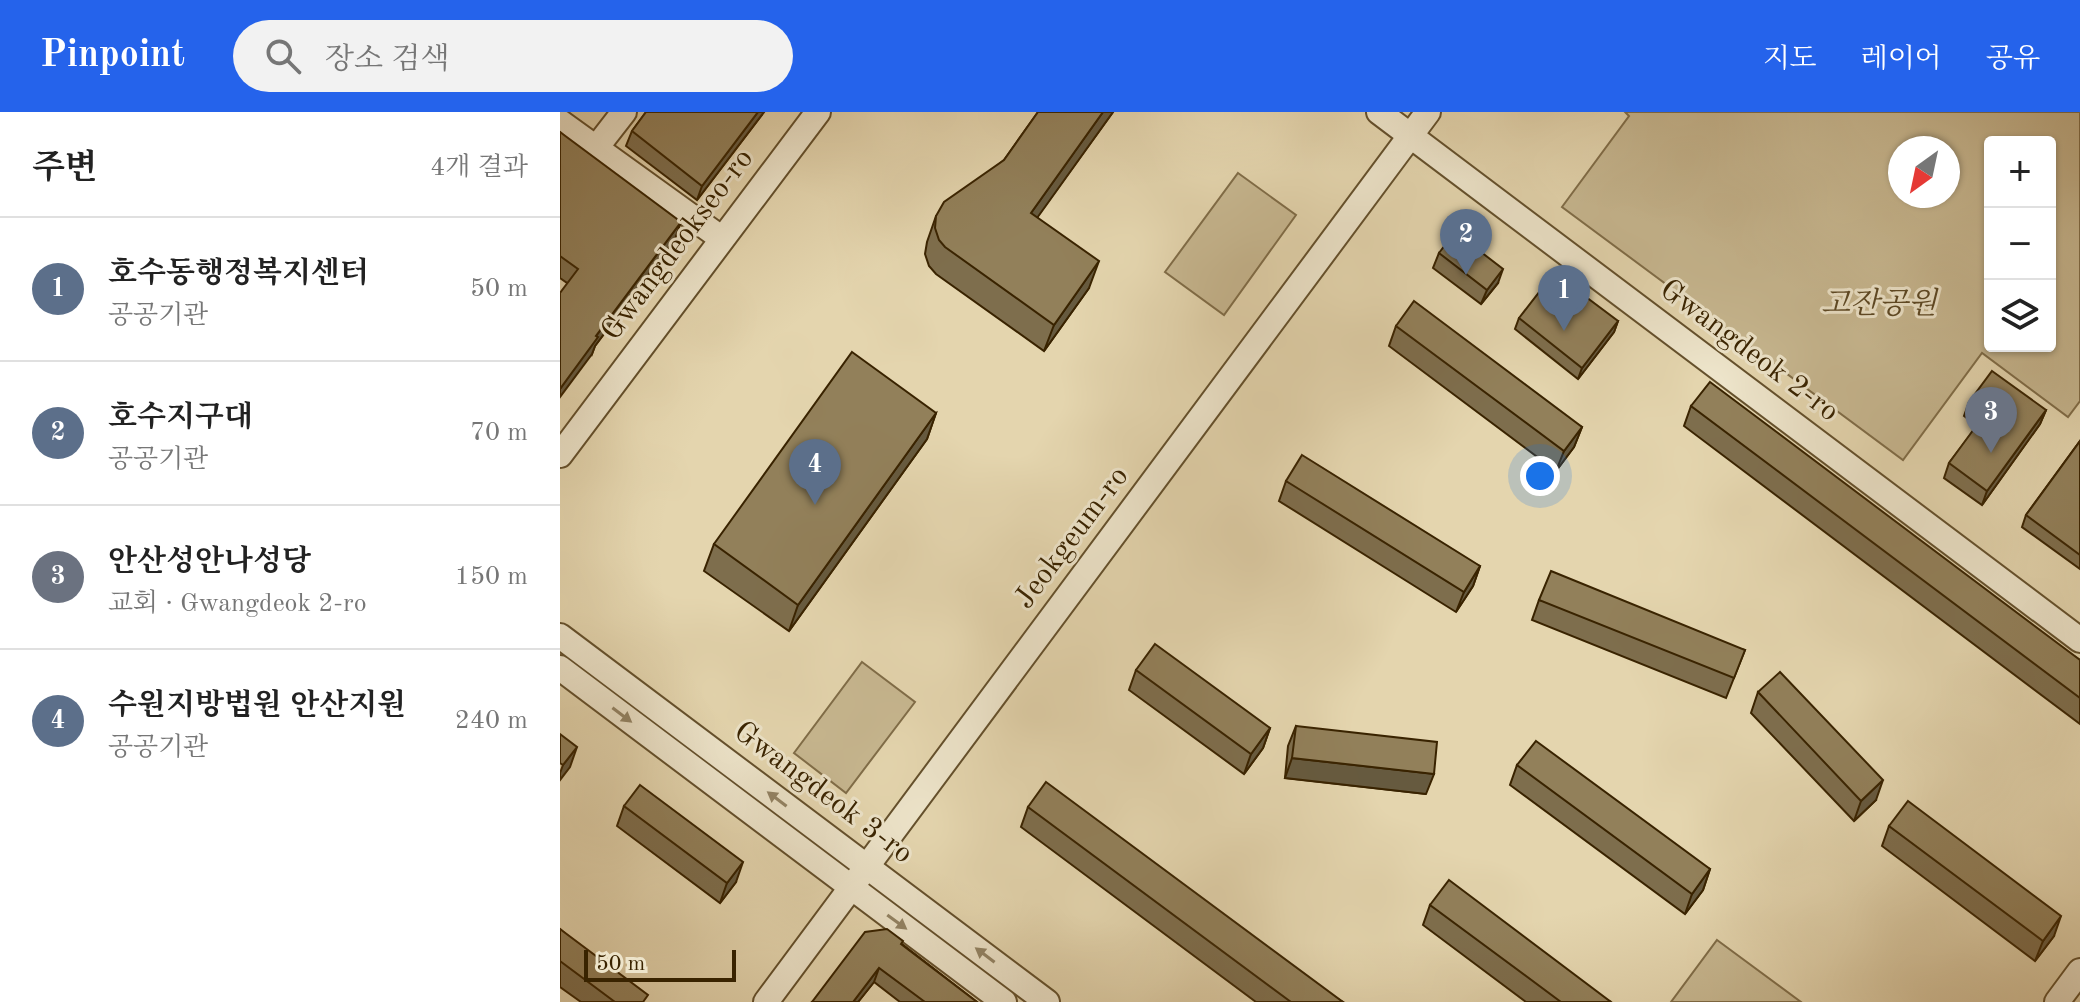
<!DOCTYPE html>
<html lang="ko">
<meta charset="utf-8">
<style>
:root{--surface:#fff;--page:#f2f2f2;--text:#222;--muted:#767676;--line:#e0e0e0;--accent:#2563eb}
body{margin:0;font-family:"Old Standard TT","Noto Serif KR",serif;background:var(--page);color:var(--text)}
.controls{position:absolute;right:24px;top:24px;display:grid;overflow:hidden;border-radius:8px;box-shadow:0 2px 6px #0004}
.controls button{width:72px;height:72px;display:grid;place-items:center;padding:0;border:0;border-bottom:2px solid var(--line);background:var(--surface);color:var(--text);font:40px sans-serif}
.compass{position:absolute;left:1328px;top:24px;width:72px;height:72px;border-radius:50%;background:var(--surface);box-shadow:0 2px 6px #0004;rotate:213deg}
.scale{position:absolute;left:24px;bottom:20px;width:152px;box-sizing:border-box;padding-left:8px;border:4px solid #392300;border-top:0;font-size:22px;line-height:28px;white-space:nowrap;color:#392300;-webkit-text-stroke:6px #ede4ca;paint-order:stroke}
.you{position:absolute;left:980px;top:364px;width:28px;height:28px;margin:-20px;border:6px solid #fff;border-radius:50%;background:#1a73e8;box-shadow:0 0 0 12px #1a73e833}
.badge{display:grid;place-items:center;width:52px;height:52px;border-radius:50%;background:var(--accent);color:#fff;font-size:26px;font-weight:700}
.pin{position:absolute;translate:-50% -66px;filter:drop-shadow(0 2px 4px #0008)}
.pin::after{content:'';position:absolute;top:42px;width:28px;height:24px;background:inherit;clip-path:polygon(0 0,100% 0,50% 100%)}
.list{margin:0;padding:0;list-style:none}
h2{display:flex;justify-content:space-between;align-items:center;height:104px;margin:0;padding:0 32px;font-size:34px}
h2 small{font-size:26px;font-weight:400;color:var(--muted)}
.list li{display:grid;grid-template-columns:52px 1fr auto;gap:24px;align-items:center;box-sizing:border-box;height:144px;padding:0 32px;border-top:2px solid var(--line)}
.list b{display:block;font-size:30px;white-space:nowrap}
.list p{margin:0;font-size:26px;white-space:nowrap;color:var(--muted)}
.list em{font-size:26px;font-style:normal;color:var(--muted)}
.icon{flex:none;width:44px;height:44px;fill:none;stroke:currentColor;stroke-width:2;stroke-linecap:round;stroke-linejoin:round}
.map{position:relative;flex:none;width:1520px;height:890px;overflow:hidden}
header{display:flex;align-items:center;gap:48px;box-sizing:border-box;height:112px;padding:0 40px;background:var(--accent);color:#fff}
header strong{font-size:38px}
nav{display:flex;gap:44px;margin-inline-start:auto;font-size:28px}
.search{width:560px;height:72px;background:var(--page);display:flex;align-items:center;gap:20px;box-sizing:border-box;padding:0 28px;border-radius:44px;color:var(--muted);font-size:30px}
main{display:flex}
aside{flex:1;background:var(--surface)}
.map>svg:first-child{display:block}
</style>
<header>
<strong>Pinpoint</strong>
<div class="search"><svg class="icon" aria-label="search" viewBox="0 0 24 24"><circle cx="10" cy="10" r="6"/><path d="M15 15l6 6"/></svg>장소 검색</div>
<nav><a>지도</a><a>레이어</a><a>공유</a></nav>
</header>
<main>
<aside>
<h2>주변<small>4개 결과</small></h2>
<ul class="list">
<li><span class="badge" style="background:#5c6f8a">1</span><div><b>호수동행정복지센터</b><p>공공기관</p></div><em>50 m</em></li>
<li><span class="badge" style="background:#5c6f8a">2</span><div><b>호수지구대</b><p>공공기관</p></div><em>70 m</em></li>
<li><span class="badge" style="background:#6b7280">3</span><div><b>안산성안나성당</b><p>교회 · Gwangdeok 2-ro</p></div><em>150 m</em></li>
<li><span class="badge" style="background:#5c6f8a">4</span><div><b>수원지방법원 안산지원</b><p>공공기관</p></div><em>240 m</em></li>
</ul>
</aside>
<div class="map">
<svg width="1520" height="890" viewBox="0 0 1520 890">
<rect width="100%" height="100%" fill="#e4d5ae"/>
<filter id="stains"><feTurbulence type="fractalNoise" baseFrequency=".0025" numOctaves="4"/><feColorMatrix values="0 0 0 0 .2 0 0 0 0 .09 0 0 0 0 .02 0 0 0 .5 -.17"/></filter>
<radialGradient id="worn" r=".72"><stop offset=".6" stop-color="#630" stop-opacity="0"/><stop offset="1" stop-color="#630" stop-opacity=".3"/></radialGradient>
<g fill="#c7b790" stroke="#806d48" stroke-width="2" fill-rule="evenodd">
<path d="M 1065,0 L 1520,0 L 1520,289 L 1508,305 L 1422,241 L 1343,348 L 1002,95 L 1069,4 ZM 1490,30 L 1490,234 L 1430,234 L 1430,30 ZM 1388,36 L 1388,84 L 1340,84 L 1340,36 Z"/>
<polygon points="678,61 736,103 664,203 605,160"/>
<polygon points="302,550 355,590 286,681 234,641"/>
<polygon points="1157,828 1241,890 1111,890"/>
</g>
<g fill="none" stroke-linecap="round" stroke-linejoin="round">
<g stroke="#64502c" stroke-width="28">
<g id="minor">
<polyline points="819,0 1520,528"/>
<polyline points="0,10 161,126"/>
<polyline points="36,36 64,0"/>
<polyline points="0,343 258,0"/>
<polyline points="0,524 487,890"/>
<polyline points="0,556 444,890"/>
<polyline points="206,890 868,0"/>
<polyline points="1497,890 1520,859"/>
</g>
</g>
<use href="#minor" stroke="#ede4ca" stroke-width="24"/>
</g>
<g fill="#7e6e4d" stroke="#392300" stroke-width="2">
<polygon points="86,0 204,0 137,88 66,34 72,19"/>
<polygon points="478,0 553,0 477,105 529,176 484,239 376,162 369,154 365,142 367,130 376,104 444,48"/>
<polygon points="0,20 115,127 35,234 32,242 7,171 0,166"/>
<polygon points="879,141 938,171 921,192 873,156"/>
<polygon points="959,206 1058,209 1054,220 1018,267 955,217"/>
<polygon points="836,214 1022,315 1014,335 996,359 829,234"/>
<polygon points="1409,290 1486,298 1480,312 1422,393 1384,366 1389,351 1417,314 1404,304"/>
<polygon points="1131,294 1520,548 1520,612 1124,314"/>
<polygon points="376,301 367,327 229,519 144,459 154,432"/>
<polygon points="1520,329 1520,457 1462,415 1466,403"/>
<polygon points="726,369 920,454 913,474 896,500 719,389"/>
<polygon points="979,488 1185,538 1166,586 972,508"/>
<polygon points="576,558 710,616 703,636 684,662 569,578"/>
<polygon points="1198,580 1316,688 1294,709 1191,601"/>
<polygon points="736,614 866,682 725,666 728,634"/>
<polygon points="957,653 1150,757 1143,778 1125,802 950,673"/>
<polygon points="64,694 176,770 160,791 57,714"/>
<polygon points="468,695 783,890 696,890 461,715"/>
<polygon points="1329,714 1494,824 1475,849 1322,734"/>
<polygon points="870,793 1051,890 966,890 863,813"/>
<polygon points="0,817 83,890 21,890 0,875"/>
<polygon points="342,832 417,890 340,890 314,870 298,890 252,890"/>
</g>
<g fill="#665a3f" stroke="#392300" stroke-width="2">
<polygon points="198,0 204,0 137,88 142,74"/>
<polygon points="543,0 553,0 462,127 471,101"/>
<polygon points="121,110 115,127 35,234 32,242 0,285 0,277 36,224"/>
<polygon points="539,149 529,176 484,239 494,213"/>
<polygon points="943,157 938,171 921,192 927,178"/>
<polygon points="1058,209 1054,220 1018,267 1022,256"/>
<polygon points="1486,298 1480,312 1422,393 1427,379"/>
<polygon points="376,301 367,327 229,519 238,493"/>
<polygon points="1022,315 1014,335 996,359 1004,339"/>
<polygon points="920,454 913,474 896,500 904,480"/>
<polygon points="710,616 703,636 684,662 691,642"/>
<polygon points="17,635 10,655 0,668 0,661 3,653"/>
<polygon points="732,646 874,662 866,682 725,666"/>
<polygon points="1323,668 1316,688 1294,709 1301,689"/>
<polygon points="183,750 176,770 160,791 167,771"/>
<polygon points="1150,757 1143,778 1125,802 1132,782"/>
<polygon points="1501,804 1494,824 1475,849 1483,829"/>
<polygon points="319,856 314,870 298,890 293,890"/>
</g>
<g fill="#92805a" stroke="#392300" stroke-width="2">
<polygon points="86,0 198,0 142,74 72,19"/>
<polygon points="478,0 543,0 471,101 539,149 494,213 385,135 379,128 375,116 376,104 384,90 444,48"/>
<polygon points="0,20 121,110 36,224 38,225 0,277 0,181 18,157 0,144"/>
<polygon points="895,120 943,157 927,178 879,141"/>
<polygon points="994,161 1058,209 1022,256 959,206"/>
<polygon points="854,189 1022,315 1004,339 836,214"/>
<polygon points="292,240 376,301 238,493 154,432"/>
<polygon points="1432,259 1486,298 1427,379 1389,351 1425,302 1409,290"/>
<polygon points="1150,270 1520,548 1520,586 1131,294"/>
<polygon points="1520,329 1520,443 1466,403"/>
<polygon points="742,343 920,454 904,480 726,369"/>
<polygon points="991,459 1185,538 1174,566 979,488"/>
<polygon points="595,532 710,616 691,642 576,558"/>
<polygon points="1220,560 1323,668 1301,689 1198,580"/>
<polygon points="736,614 877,630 874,662 732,646"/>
<polygon points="0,622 17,635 3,653 0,651"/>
<polygon points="976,629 1150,757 1132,782 957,653"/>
<polygon points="486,670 783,890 731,890 468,695"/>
<polygon points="80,673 183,750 167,771 64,694"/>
<polygon points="1348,689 1501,804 1483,829 1329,714"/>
<polygon points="889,768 1051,890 1001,890 870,793"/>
<polygon points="0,817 88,883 83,890 55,890 0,849"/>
<polygon points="327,817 343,829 341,832 417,890 365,890 319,856 293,890 252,890 305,820"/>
</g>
<defs><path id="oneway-solid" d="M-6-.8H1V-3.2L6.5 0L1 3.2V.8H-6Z" transform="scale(2)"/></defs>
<g fill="#938465">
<use href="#oneway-solid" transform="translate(62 603) rotate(37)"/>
<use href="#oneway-solid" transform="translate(217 687) rotate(-143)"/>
<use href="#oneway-solid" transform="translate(337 810) rotate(36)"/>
<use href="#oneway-solid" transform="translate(425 843) rotate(-143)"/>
</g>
<g text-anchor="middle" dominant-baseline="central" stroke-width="6" stroke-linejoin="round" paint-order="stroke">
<g font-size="30" fill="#392300" stroke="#ede4ca">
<text transform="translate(118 133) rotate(-53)">Gwangdeokseo-ro</text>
<text transform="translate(1189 239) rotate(37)">Gwangdeok 2-ro</text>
<text transform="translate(512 426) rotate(-53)">Jeokgeum-ro</text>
<text transform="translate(263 681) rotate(37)">Gwangdeok 3-ro</text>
</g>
<g font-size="30" font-style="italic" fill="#5c4824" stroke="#ede4ca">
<text x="1319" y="193">고잔공원</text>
</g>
</g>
<rect width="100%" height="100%" filter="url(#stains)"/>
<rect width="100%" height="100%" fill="url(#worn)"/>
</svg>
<div class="controls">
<button>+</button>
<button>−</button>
<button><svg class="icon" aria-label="layers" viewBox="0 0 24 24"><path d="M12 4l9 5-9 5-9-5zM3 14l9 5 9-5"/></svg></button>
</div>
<svg class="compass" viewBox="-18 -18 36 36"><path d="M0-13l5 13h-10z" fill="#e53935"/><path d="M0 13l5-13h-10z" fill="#767676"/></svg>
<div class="scale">50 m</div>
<div class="you"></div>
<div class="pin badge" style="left:1004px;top:219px;background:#5c6f8a">1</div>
<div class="pin badge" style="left:906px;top:163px;background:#5c6f8a">2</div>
<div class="pin badge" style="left:1431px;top:341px;background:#6b7280">3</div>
<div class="pin badge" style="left:255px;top:393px;background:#5c6f8a">4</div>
</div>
</main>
